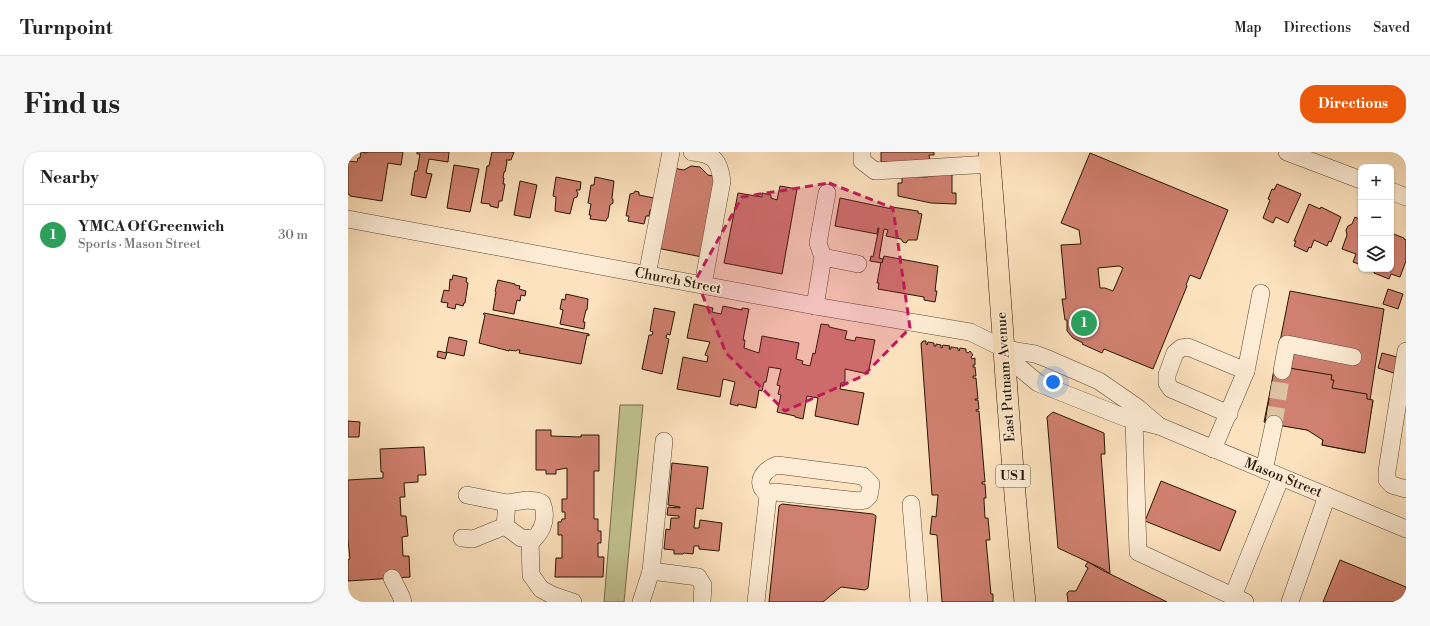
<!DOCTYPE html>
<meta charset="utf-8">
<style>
:root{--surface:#fff;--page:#f6f6f6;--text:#222;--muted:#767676;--line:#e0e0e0;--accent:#ea580c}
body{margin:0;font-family:"Libre Bodoni",serif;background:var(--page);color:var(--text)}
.controls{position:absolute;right:12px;top:12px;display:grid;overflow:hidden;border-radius:8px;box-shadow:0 1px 3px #0004}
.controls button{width:36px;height:36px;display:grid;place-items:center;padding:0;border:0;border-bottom:1px solid var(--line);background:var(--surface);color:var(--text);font:20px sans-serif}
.you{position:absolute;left:705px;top:230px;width:14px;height:14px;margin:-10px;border:3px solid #fff;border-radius:50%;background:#1a73e8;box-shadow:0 0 0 6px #1a73e833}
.badge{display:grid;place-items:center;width:26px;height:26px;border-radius:50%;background:var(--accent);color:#fff;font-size:13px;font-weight:700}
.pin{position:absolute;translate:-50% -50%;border:2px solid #fff;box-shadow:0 1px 4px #0006}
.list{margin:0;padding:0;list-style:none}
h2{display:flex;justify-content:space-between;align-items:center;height:52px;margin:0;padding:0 16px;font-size:17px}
h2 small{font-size:13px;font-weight:400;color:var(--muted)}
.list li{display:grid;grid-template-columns:26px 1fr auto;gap:12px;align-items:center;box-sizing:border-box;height:60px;padding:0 16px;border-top:1px solid var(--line)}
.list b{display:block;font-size:15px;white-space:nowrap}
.list p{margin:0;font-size:13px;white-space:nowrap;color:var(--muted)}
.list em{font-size:13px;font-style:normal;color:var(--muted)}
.icon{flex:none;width:22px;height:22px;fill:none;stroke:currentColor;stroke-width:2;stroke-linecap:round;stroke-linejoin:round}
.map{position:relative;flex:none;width:1058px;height:450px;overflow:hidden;border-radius:16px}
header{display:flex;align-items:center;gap:24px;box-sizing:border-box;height:56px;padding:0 20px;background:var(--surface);border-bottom:1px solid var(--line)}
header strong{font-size:19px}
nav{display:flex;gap:22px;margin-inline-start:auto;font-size:14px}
.intro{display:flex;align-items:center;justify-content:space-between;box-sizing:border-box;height:96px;padding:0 24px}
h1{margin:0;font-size:28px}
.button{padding:10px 18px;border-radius:16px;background:var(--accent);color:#fff;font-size:14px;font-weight:700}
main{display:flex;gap:24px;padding:0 24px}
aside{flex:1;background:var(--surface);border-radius:16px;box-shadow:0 1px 3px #0004}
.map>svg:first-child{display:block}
</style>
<header>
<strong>Turnpoint</strong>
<nav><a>Map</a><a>Directions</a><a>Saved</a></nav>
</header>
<div class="intro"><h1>Find us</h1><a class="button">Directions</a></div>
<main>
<aside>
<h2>Nearby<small></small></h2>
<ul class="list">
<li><span class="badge" style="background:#2e9e5b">1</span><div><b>YMCA Of Greenwich</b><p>Sports · Mason Street</p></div><em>30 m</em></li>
</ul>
</aside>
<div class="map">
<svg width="1058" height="450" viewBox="0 0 1058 450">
<rect width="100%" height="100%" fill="#fce2be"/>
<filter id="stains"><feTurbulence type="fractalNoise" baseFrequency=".005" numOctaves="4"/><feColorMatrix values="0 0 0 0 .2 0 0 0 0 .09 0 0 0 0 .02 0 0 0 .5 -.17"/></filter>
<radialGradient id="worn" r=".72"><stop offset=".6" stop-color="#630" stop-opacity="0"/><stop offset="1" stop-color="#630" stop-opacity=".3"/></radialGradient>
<polygon fill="#c1c390" stroke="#746c4a" points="272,253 295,253 276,450 256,450"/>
<g fill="#d08070" stroke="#281604" fill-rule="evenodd">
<polygon points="13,0 19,1 19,0 55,0 53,13 40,11 34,49 2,44 2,43 0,42 0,9 9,10 10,6 12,6"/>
<polygon points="69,0 101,0 100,10 81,7 78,21 84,22 78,46 63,43 67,19 69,19 72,2 69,2"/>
<polygon points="144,0 166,0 163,8 158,8 159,10 157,20 156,20 155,26 156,26 155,32 157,32 154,49 151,49 150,56 142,54 142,52 133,51 139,14 141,14"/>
<polygon points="533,0 586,0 586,3 581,3 582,9 533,10"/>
<path d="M 742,1 L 880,58 L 852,127 L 842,123 L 838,133 L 839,134 L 805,217 L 756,197 L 754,201 L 734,192 L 735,191 L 725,186 L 719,179 L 719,168 L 717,168 L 714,147 L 718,147 L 713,93 L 733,92 L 731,78 L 713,71 ZM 771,114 L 775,116 L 765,139 L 757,136 L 752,136 L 750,116 Z"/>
<polygon points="106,13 131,17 122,60 99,56"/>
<polygon points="343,14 352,15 360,23 370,25 354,105 309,96 325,16 336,18"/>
<polygon points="604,20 604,41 608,41 608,52 583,51 550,44 550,31 554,31 554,24 578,25"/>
<polygon points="208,25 233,30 232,38 228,38 230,41 229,45 226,46 222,62 207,59 208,45 205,44"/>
<polygon points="247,25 266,29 264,46 265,48 265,51 262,53 260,66 259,66 258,69 242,67 243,63 241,63 243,52 240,51 243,33 246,33"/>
<polygon points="172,29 189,33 182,66 166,63"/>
<polygon points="929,32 953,42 940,71 928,65 925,71 915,66 922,48 920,47 924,37 926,38"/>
<polygon points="432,34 449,37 434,122 376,111 390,41 414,45 414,41 423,43 423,46 429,48"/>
<polygon points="287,39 291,40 291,43 306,46 304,58 302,58 301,64 298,64 296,72 280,69 281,64 278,64 282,42 286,41"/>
<polygon points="492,46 544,57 544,55 570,59 570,61 574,62 569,88 560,88 558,91 555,90 553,87 538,84 540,78 536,77 531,106 535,107 534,111 522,109 523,104 525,105 531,76 530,76 529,82 487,74"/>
<polygon points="961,52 972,57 973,55 993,65 983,90 981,89 979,94 966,88 963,96 961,95 959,100 946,94 948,89 946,89"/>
<polygon points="1007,65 1013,68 1013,113 1005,110 1008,102 994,97 999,83 998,78 1000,74 1004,72"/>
<polygon points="1043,81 1056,86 1056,87 1058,88 1058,109 1052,125 1043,122 1041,127 1026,121 1027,117 1043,117"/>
<polygon points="536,104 590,114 587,139 589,139 587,150 576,148 576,145 530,137 531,131 529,131 533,110 534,111"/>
<polygon points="105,123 119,126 118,130 120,131 117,151 116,151 115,154 108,152 107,157 99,155 100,151 93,150 96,138 101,139 102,127 104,128"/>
<polygon points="150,128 167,132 167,133 172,134 171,137 178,139 177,144 173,143 172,149 169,148 166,162 145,158 148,140 147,139"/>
<polygon points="1040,137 1055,142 1050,157 1035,152"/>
<polygon points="942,139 1036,157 1022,248 1025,249 1015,301 974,293 976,281 916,270"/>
<polygon points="218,142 240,147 239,158 238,158 235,170 237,170 236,177 212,172 215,158 212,157 214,147 217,148"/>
<polygon points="346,152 365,156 364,160 373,162 375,154 394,158 394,156 401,157 395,188 397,188 396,196 411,201 414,184 451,191 448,207 455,209 454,212 462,214 465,201 467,202 473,172 481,173 481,175 499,179 497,187 507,189 508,185 527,188 520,222 497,217 497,231 493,231 492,237 516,241 510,273 467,264 470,246 459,244 455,267 447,265 447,264 429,260 433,243 430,242 432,234 429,233 433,217 421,215 418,230 416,230 414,239 411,238 408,256 390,252 390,254 382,252 387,230 375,227 372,245 329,237 335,205 359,210 360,204 357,203 362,190 339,186"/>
<polygon points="306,156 327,160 322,183 319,182 318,186 321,187 314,222 294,217 301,183 304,183 305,180 302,179"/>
<polygon points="136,161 241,182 241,184 239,183 233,212 176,202 171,201 172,198 169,198 168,199 161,198 161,199 131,191 137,163 135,162"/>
<polygon points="101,185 119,189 116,204 98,200"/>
<polygon points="575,189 578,189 578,192 579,193 580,190 586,191 586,194 588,194 588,192 593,193 593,196 594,196 595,193 602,194 601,197 603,197 603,195 610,196 610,198 611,199 612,196 618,197 618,200 620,201 622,199 625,203 623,205 624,207 627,206 627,213 625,213 625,215 627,215 628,224 625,224 625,226 628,226 630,247 627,247 627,248 630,248 631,257 628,258 628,259 631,259 637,330 634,330 634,332 637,332 638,346 636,346 636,348 637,366 640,366 642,388 638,388 643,442 645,442 645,450 594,450 589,383 582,382 584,364 588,365 590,343 584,343 573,191 574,191"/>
<polygon points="90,199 99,201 97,207 89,205"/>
<polygon points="1034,201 1053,206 1049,222 1030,216"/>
<polygon points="941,216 984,223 983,228 986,228 984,236 1019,242 1019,247 1025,248 1017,301 974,293 975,288 959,278 917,271 926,217"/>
<polygon points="705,260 756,281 757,302 753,302 762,422 755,417 710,396 699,265"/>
<polygon points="0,269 12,270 11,285 0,285"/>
<polygon points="188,278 203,278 203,284 233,285 233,283 251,283 251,319 246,319 246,367 250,367 250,379 253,379 253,391 250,391 250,405 256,405 255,425 207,425 208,406 214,406 214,383 210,383 210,370 213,370 214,367 217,367 217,360 214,360 214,347 219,347 219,316 208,318 208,322 198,322 198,318 188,318"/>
<polygon points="76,295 78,323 70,323 70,330 56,331 57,345 52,345 53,364 58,364 60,384 54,385 55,404 61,404 62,425 0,429 0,408 2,407 0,388 0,328 35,326 35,320 33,320 32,297"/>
<polygon points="324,311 360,315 355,357 348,356 346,376 351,376 352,368 374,371 371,399 351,397 351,394 346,394 345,402 336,401 335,402 326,402 326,398 316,397 318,377 322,378 323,366 331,366 331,364 319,363 320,355 332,356 332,355 320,353"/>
<polygon points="813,329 888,359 872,399 797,369"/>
<polygon points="434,352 525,362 528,364 520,436 517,438 493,435 475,450 421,450 431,354"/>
<polygon points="992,408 1058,435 1058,450 975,450"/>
<polygon points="740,410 754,418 819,450 720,450 719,441 721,439 728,439 740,416 737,414"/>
</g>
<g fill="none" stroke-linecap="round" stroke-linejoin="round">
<polyline stroke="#dcc3a2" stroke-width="17" stroke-dasharray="17 8" stroke-linecap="butt" points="926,272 934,219"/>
<g stroke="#5d4932" stroke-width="18">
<g id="minor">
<path d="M 344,0 C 366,2 371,8 374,29 L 355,133"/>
<polyline points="514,0 514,9 527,19 642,12"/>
<polyline points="939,0 1013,28"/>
<polyline points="1043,39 1058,45"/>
<polyline points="0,67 467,154 622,180 657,197 687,202 698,206 751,229 790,256 811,274"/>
<polyline points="475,105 510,112"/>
<polyline points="299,123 323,0"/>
<polyline points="467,154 475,105 470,91 479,41"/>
<polyline points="657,197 672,216 690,231 778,266 811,274 1058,377"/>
<polyline points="1058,199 1039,319 1039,328 1044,333 1058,337"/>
<polyline points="934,219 939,192 1005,205"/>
<polyline points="881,262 823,237 819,231 819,223 827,201 833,196 840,195 898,219"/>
<polyline points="786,268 790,400 897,450"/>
<polyline points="865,297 898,219 913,141"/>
<polyline points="916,318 926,272"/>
<polyline points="119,343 159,351"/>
<path d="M 179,348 L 189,349 L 194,351 C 199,364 196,377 186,387 L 173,386 L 157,374 L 159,351 Z"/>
<polyline points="563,352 571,450"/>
<polyline points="114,386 125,387 157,374"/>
<polyline points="182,386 183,423 193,437 204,443 225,450"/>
<polyline points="303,419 316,289"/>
<polyline points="44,426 53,444 55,450"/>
<polyline points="885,444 933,325"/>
<polyline points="293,450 303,419 350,425 355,433 354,450"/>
<path d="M 408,450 L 420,344 C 418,341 416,338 414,336 C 409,325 420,316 429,313 L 515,324 L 523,332 L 521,344 L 517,348 L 511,349 L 427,340 L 422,341 L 420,344"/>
<polyline points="942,450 979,344"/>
</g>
</g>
<g stroke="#281604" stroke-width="22">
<path id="major" d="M 641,0 C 654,150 661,300 677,450"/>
</g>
<use href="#minor" stroke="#fdecd5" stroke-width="17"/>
<use href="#major" stroke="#fce2be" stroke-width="21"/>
</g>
<path fill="#c2185b" fill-opacity="0.2" stroke="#c2185b" stroke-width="3" stroke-dasharray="8 5" stroke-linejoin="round" d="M 481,31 L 545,56 L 562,176 L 515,224 L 437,259 L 378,201 L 348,127 L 394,45 Z"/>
<g text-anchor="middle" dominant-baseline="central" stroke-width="3.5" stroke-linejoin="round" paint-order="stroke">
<rect fill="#fdecd5" stroke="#685643" stroke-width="1" x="648" y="313" width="34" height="22" rx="3"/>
<g font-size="13" font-weight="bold" fill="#281604">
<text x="665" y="324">US 1</text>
</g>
<g font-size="14" fill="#281604" stroke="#fdecd5">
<text transform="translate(330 129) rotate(11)">Church Street</text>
<text transform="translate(658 225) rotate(-94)">East Putnam Avenue</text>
<text transform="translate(935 326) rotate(22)">Mason Street</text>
</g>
</g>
<rect width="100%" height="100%" filter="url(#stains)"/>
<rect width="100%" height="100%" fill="url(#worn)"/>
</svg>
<div class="controls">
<button>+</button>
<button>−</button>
<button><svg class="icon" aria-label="layers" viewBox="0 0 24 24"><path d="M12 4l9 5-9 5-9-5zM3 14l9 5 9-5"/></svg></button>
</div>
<div class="you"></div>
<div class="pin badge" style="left:736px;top:171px;background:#2e9e5b">1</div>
</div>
</main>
